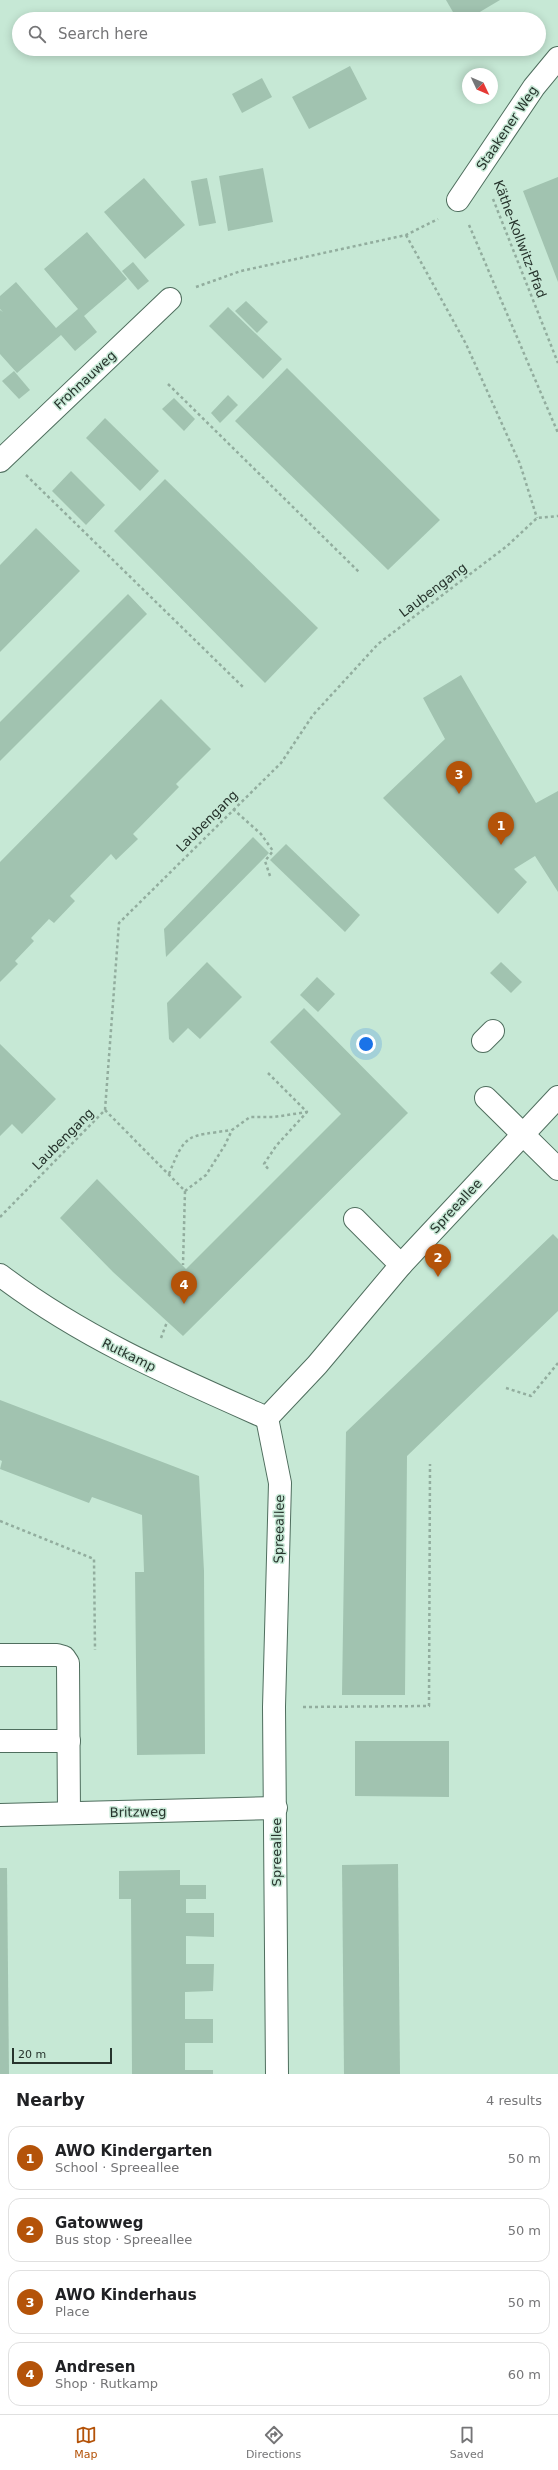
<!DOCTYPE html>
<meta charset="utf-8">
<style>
:root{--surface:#fff;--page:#f2f2f2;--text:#202124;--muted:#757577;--line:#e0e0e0;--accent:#b45309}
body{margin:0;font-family:"DejaVu Sans",sans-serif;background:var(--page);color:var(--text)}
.compass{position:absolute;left:462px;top:68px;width:36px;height:36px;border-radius:50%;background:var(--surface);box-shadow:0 2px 10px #0003;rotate:134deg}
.scale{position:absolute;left:12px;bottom:10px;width:100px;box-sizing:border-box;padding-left:4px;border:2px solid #26332c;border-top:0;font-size:11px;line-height:14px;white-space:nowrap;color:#26332c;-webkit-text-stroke:3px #c6e8d5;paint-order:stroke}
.you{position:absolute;left:366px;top:1044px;width:14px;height:14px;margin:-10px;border:3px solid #fff;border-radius:50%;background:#1a73e8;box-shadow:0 0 0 6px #1a73e833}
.badge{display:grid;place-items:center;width:26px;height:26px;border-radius:50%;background:var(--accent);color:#fff;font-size:13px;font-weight:700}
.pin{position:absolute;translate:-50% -33px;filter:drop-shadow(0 1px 2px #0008)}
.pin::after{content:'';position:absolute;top:21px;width:14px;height:12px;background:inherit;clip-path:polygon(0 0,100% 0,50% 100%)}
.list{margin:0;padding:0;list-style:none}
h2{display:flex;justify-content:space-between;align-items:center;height:52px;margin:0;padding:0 16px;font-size:17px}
h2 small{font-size:13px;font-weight:400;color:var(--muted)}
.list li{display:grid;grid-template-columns:26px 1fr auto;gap:12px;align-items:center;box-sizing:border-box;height:64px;margin:0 8px 8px;padding:0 8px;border:1px solid var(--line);border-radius:12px}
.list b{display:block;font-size:15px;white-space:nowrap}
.list p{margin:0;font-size:13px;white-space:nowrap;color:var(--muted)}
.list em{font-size:13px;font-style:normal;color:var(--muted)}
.icon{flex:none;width:22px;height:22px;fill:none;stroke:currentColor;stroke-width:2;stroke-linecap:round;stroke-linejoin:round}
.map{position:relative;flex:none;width:558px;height:2074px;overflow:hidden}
.search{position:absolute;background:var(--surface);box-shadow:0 2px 10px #0003;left:12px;right:12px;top:12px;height:44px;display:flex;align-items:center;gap:10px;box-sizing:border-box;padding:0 14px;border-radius:22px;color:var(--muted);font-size:15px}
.sheet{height:340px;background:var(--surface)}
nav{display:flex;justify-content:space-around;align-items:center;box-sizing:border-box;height:56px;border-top:1px solid var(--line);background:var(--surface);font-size:11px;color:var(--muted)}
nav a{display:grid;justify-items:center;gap:2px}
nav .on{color:var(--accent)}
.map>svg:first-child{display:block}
</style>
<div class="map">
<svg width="558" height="2074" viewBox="0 0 558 2074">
<rect width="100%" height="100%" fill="#c6e8d5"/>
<g fill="#a1c3b0">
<polygon points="446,0 500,0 468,19 457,19"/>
<polygon points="350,66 367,99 309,129 292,97"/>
<polygon points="262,78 272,97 242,113 232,94"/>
<polygon points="263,168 273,222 228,231 219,176"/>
<polygon points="558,177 558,282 523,191"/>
<polygon points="144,178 185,225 145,259 104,212"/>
<polygon points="207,178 216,223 199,226 191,181"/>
<polygon points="87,232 127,279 84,316 97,332 75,351 61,335 17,373 0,354 0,310 3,312 0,309 0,296 16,282 56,328 78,309 44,269"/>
<polygon points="133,262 149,281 138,290 122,271"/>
<polygon points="246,301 268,322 257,333 235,311"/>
<polygon points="228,307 282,359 263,379 209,326"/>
<polygon points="287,368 440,520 388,570 235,421"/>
<polygon points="14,371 30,390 19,399 2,381"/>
<polygon points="228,395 238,405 220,423 211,413"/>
<polygon points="174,398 195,419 184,431 162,409"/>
<polygon points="105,418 159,471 140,491 86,438"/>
<polygon points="71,471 105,505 86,525 52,491"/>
<polygon points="165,479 318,628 265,683 114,531"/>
<polygon points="36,528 80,571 0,652 0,565"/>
<polygon points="128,594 147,614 0,761 0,722"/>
<polygon points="461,675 536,803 558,791 558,892 535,856 514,869 527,882 498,914 383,798 445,739 423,698"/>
<polygon points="161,699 211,749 176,784 179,787 133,834 138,839 116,860 111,854 70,896 75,901 54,923 49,919 31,938 34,941 15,961 18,964 0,982 0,862"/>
<polygon points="253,837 269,853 166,957 164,929"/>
<polygon points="286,844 360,915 345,932 270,860"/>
<polygon points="207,962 242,997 200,1039 188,1028 173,1043 169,1039 167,1003"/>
<polygon points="501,962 522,982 511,993 490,973"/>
<polygon points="317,977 335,994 318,1012 300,995"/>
<polygon points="304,1008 408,1113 183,1336 113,1272 60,1218 97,1179 186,1269 341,1114 270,1042"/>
<polygon points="0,1044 56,1099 22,1134 12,1124 0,1136"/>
<polygon points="553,1234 558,1239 558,1311 407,1456 405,1695 342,1695 346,1432"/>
<polygon points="0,1400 199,1476 204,1571 205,1754 137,1755 135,1572 144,1572 142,1515 92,1497 89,1503 0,1469 2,1461 0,1460"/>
<polygon points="355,1741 449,1741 449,1797 355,1796"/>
<polygon points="398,1864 400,2074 344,2074 342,1865"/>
<polygon points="0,1868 7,1868 9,2074 0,2074"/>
<polygon points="180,1870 180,1885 206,1885 206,1899 186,1899 186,1913 214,1913 214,1937 186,1936 186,1964 214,1964 213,1991 185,1992 185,2019 213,2019 213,2043 185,2043 185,2070 213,2070 213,2074 132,2074 131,1899 119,1899 119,1871"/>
</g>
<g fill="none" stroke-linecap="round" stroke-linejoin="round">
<g stroke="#4f6e5e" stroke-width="24">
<g id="minor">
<polyline points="458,200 534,87 558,58"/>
<polyline points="0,461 170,299"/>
<polyline points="483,1041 493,1031"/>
<polyline points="486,1098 558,1169"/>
<polyline points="355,1219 401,1265"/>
<path d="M 0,1275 C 83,1338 172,1376 267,1418"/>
<polyline points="267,1418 280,1483 274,1707 277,2074"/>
<polyline points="267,1418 317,1365 401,1265 558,1097"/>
<polyline points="0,1655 57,1655 64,1657 68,1663 69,1813"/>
<polyline points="0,1741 69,1741"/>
<polyline points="0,1815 276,1808"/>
</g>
</g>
<g stroke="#92ad9e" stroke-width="2.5" stroke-dasharray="3 3" stroke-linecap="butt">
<polyline points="493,199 558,363"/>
<polyline points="469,225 558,433"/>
<polyline points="406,235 466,344 520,464 537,518"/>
<polyline points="196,287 241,271 406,235 438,219"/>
<polyline points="168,384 360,573"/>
<polyline points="26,475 244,688"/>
<polyline points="233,809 261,834 273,851 265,861 270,876"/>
<polyline points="268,1073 307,1112 276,1146 264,1164 270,1171"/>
<polyline points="105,1110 185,1191 183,1265"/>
<path d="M 169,1174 C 186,1131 188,1137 231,1130"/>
<polyline points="185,1191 206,1175 225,1145 232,1130 250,1117 274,1117 307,1112"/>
<polyline points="0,1217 105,1110 119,923 281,763 313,715 378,644 507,546 537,518 558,516"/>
<polyline points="161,1338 167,1322"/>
<polyline points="506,1388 531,1396 558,1363"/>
<polyline points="0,1521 94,1559 95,1650"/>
<polyline points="303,1707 429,1706 430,1464"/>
</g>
<use href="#minor" stroke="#fff" stroke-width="22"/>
</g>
<g text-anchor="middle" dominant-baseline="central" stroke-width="3" stroke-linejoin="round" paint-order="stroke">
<g font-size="13" fill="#26332c" stroke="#c6e8d5">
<text transform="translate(507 128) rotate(-56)">Staakener Weg</text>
<text transform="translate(520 239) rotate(69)">Käthe-Kollwitz-Pfad</text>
<text transform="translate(85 380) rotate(-43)">Frohnauweg</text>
<text transform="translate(433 590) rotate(-37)">Laubengang</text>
<text transform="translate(207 821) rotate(-45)">Laubengang</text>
<text transform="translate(63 1139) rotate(-45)">Laubengang</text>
<text transform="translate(456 1206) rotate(-47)">Spreeallee</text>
<text transform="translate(129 1355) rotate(26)">Rutkamp</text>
<text transform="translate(279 1529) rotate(-89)">Spreeallee</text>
<text transform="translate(138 1812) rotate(-1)">Britzweg</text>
<text transform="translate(276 1852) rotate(-90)">Spreeallee</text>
</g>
</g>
</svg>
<svg class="compass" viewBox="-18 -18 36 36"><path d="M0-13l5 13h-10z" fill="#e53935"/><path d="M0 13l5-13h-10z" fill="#757577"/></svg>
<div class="scale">20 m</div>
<div class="you"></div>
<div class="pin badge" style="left:501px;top:845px">1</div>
<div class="pin badge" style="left:438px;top:1277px">2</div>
<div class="pin badge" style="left:459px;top:794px">3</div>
<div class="pin badge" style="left:184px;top:1304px">4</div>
<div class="search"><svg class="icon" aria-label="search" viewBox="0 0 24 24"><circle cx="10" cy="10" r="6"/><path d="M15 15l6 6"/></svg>Search here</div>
</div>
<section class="sheet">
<h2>Nearby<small>4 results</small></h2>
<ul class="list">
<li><span class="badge">1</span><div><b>AWO Kindergarten</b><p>School · Spreeallee</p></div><em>50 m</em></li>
<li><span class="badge">2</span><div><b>Gatowweg</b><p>Bus stop · Spreeallee</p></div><em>50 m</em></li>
<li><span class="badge">3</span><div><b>AWO Kinderhaus</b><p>Place</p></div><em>50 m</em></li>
<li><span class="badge">4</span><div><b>Andresen</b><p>Shop · Rutkamp</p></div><em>60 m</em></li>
</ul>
</section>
<nav>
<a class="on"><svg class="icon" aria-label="map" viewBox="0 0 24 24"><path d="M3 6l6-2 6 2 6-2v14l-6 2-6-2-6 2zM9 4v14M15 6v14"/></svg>Map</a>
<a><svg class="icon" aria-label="directions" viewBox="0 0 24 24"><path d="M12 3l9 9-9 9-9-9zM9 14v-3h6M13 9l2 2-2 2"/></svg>Directions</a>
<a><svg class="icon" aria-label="saved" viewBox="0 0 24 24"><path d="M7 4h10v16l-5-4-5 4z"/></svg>Saved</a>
</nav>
